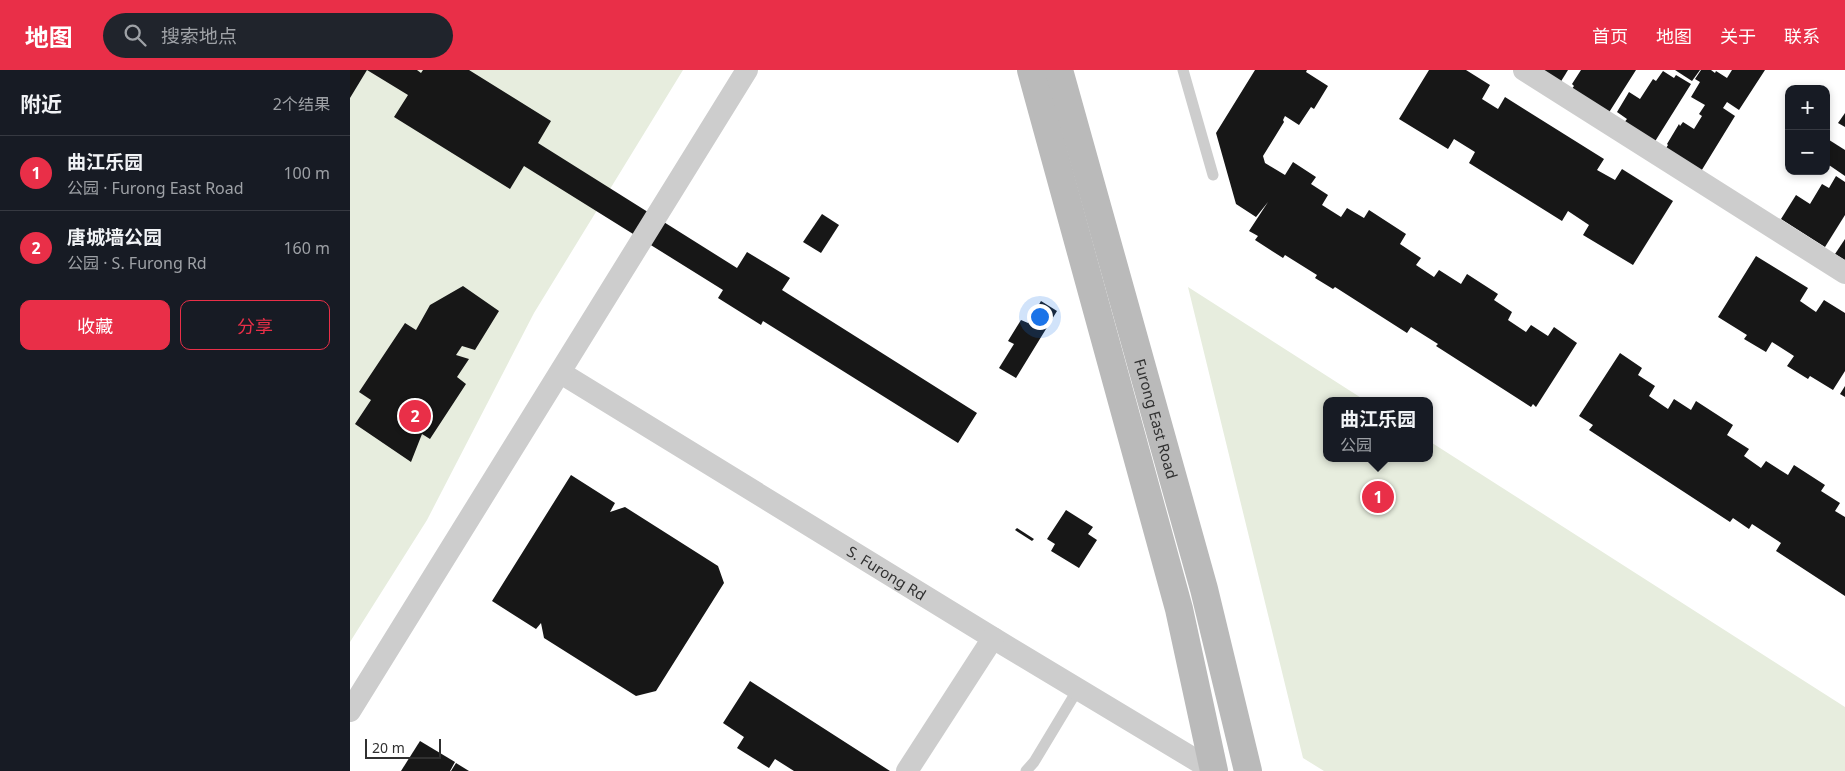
<!DOCTYPE html>
<html lang="zh">
<meta charset="utf-8">
<style>
:root{--surface:#171b24;--page:#20242c;--text:#f1f3f6;--muted:#9ea1a6;--line:#363941;--accent:#e92f48}
body{margin:0;font-family:"Noto Sans","Noto Sans SC",sans-serif;background:var(--page);color:var(--text)}
.controls{position:absolute;right:15px;top:15px;display:grid;overflow:hidden;border-radius:10px;box-shadow:0 2px 8px #0003}
.controls button{width:45px;height:45px;display:grid;place-items:center;padding:0;border:0;border-bottom:1px solid var(--line);background:var(--surface);color:var(--text);font:25px sans-serif}
.scale{position:absolute;left:15px;bottom:12px;width:76px;box-sizing:border-box;padding-left:5px;border:2px solid #303030;border-top:0;font-size:14px;line-height:18px;white-space:nowrap;color:#303030;-webkit-text-stroke:4px #fff;paint-order:stroke}
.you{position:absolute;left:689px;top:246px;width:18px;height:18px;margin:-12px;border:4px solid #fff;border-radius:50%;background:#1a73e8;box-shadow:0 0 0 8px #1a73e833}
.badge{display:grid;place-items:center;width:32px;height:32px;border-radius:50%;background:var(--accent);color:#fff;font-size:16px;font-weight:700}
.pin{position:absolute;translate:-50% -50%;border:2px solid #fff;box-shadow:0 1px 5px #0006}
.popup{position:absolute;left:973px;top:327px;width:110px;height:65px;box-sizing:border-box;display:grid;place-content:center;border-radius:10px;background:var(--surface);filter:drop-shadow(0 1px 4px #0005);font-size:16px;white-space:nowrap;color:var(--muted)}
.popup b{font-size:19px;color:var(--text)}
.popup::after{content:'';position:absolute;left:50%;top:100%;margin-left:-10px;border:10px solid transparent;border-top-color:var(--surface)}
.list{margin:0;padding:0;list-style:none}
h2{display:flex;justify-content:space-between;align-items:center;height:65px;margin:0;padding:0 20px;font-size:21px}
h2 small{font-size:16px;font-weight:400;color:var(--muted)}
.list li{display:grid;grid-template-columns:32px 1fr auto;gap:15px;align-items:center;box-sizing:border-box;height:75px;padding:0 20px;border-top:1px solid var(--line)}
.list b{display:block;font-size:19px;white-space:nowrap}
.list p{margin:0;font-size:16px;white-space:nowrap;color:var(--muted)}
.list em{font-size:16px;font-style:normal;color:var(--muted)}
.actions{display:flex;gap:10px;padding:15px 20px}
.actions a{flex:1;padding:11px 0;border:1px solid var(--accent);border-radius:10px;text-align:center;font-size:18px;color:var(--accent)}
.actions .main{background:var(--accent);color:#fff}
.icon{flex:none;width:28px;height:28px;fill:none;stroke:currentColor;stroke-width:2;stroke-linecap:round;stroke-linejoin:round}
.map{position:relative;flex:none;width:1495px;height:701px;overflow:hidden}
header{display:flex;align-items:center;gap:30px;box-sizing:border-box;height:70px;padding:0 25px;background:var(--accent);color:#fff}
header strong{font-size:24px}
nav{display:flex;gap:28px;margin-inline-start:auto;font-size:18px}
.search{width:350px;height:45px;background:var(--page);display:flex;align-items:center;gap:12px;box-sizing:border-box;padding:0 18px;border-radius:28px;color:var(--muted);font-size:19px}
main{display:flex}
aside{flex:1;background:var(--surface)}
.map>svg:first-child{display:block}
</style>
<header>
<strong>地图</strong>
<div class="search"><svg class="icon" aria-label="search" viewBox="0 0 24 24"><circle cx="10" cy="10" r="6"/><path d="M15 15l6 6"/></svg>搜索地点</div>
<nav><a>首页</a><a>地图</a><a>关于</a><a>联系</a></nav>
</header>
<main>
<aside>
<h2>附近<small>2个结果</small></h2>
<ul class="list">
<li><span class="badge">1</span><div><b>曲江乐园</b><p>公园 · Furong East Road</p></div><em>100 m</em></li>
<li><span class="badge">2</span><div><b>唐城墙公园</b><p>公园 · S. Furong Rd</p></div><em>160 m</em></li>
</ul>
<div class="actions"><a class="main">收藏</a><a>分享</a></div>
</aside>
<div class="map">
<svg width="1495" height="701" viewBox="0 0 1495 701">
<rect width="100%" height="100%" fill="#fff"/>
<g fill="#e7edde">
<polygon points="0,0 333,0 184,243 77,450 0,572"/>
<polygon points="838,217 1016,331 977,331 977,388 1079,388 1079,371 1495,637 1495,701 974,701 953,688"/>
</g>
<g fill="#171717">
<polygon points="0,0 67,0 71,3 73,0 119,0 201,51 188,73 387,198 397,182 440,208 432,220 627,343 608,373 413,251 411,255 368,228 373,220 174,96 160,119 44,47 58,25 17,0 0,28"/>
<polygon points="905,0 957,0 956,2 978,16 964,39 961,37 949,55 935,46 933,50 934,52 913,86 915,93 935,105 943,92 966,107 961,114 978,125 972,135 991,147 997,138 1014,148 1019,140 1056,164 1050,174 1071,188 1066,195 1084,207 1089,200 1111,214 1117,204 1148,224 1144,230 1162,242 1158,250 1176,262 1181,255 1198,266 1204,257 1227,273 1186,337 1183,334 1181,337 1086,276 1088,274 1061,257 1057,263 985,217 983,219 965,208 967,205 935,185 933,188 905,170 908,166 899,161 918,132 906,147 886,134 866,63"/>
<polygon points="1079,0 1116,0 1140,15 1132,29 1148,39 1155,27 1254,89 1247,100 1265,110 1272,99 1323,131 1283,195 1233,165 1239,155 1218,141 1212,151 1119,93 1125,82 1104,69 1098,79 1049,49"/>
<polygon points="1190,0 1218,0 1210,13"/>
<polygon points="1231,0 1286,0 1258,44 1221,20 1224,16 1222,14"/>
<polygon points="1325,0 1350,0 1342,11"/>
<polygon points="1351,0 1361,0 1365,3 1366,1 1377,8 1382,0 1415,0 1389,40 1377,32 1373,38 1361,30 1385,46 1350,103 1314,81 1318,75 1317,74 1329,54 1330,56 1333,52 1344,59 1352,46 1349,44 1355,35 1341,27 1350,12 1345,9"/>
<polygon points="1313,1 1324,8 1326,5 1341,14 1304,73 1273,54 1277,49 1267,42 1279,22 1290,29 1303,9 1306,11"/>
<polygon points="1495,43 1495,57 1488,53"/>
<polygon points="1476,68 1495,80 1495,106 1476,93"/>
<polygon points="1486,106 1495,112 1495,145 1475,177 1431,149 1446,125 1460,134 1472,114 1479,118"/>
<polygon points="472,144 489,155 471,183 453,172"/>
<polygon points="1495,169 1495,190 1485,184"/>
<polygon points="1406,186 1458,218 1450,231 1466,242 1474,230 1495,243 1495,301 1483,320 1460,306 1458,309 1437,296 1444,286 1422,272 1416,282 1394,269 1397,265 1368,247"/>
<polygon points="113,216 149,241 125,280 112,276 106,285 119,289 107,307 116,314 80,369 72,364 61,392 5,354 21,330 9,322 55,253 66,260 80,235"/>
<polygon points="691,231 707,241 666,308 649,298 664,274 658,271 671,250 678,253"/>
<polygon points="1270,283 1292,298 1288,305 1305,316 1299,326 1318,339 1324,329 1341,340 1346,331 1383,355 1377,365 1399,379 1394,386 1411,398 1416,391 1438,405 1444,395 1475,415 1471,421 1490,433 1485,441 1495,447 1495,526 1426,481 1431,473 1402,454 1399,459 1383,448 1380,452 1239,360 1243,355 1229,346"/>
<polygon points="1495,316 1495,327 1490,324"/>
<polygon points="221,405 265,433 260,442 275,437 368,496 374,513 306,621 286,626 194,568 191,553 186,559 142,531"/>
<polygon points="716,440 743,457 738,464 747,470 729,498 701,481 705,474 697,469"/>
<polygon points="667,458 684,469 682,471 665,460"/>
<polygon points="400,611 540,701 444,701 425,689 419,698 387,678 394,667 373,653"/>
<polygon points="70,671 105,692 100,701 51,701"/>
<polygon points="106,693 119,701 101,701"/>
</g>
<g fill="none" stroke-linecap="round" stroke-linejoin="round">
<g stroke="#cdcdcd" stroke-width="11">
<polyline points="833,0 863,105"/>
<polyline points="676,701 684,692 728,619"/>
</g>
<g stroke="#cdcdcd" stroke-width="22">
<polyline points="1174,0 1495,203"/>
<path id="s1" d="M 211,303 L 643,568 L 864,701"/>
<polyline points="0,641 397,0"/>
<polyline points="557,701 643,568"/>
</g>
<g stroke="#bababa" stroke-width="28">
<polyline points="681,0 829,539 864,701"/>
<path id="s2" d="M 709,0 L 854,519 L 898,701"/>
</g>
</g>
<g text-anchor="middle" dominant-baseline="central" stroke-width="5" stroke-linejoin="round" paint-order="stroke">
<g font-size="15" fill="#303030" stroke="#fff">
<text stroke="none"><textPath href="#s2" startOffset="362">Furong East Road</textPath></text>
<text stroke="none"><textPath href="#s1" startOffset="382">S. Furong Rd</textPath></text>
</g>
</g>
</svg>
<div class="controls">
<button>+</button>
<button>−</button>
</div>
<div class="scale">20 m</div>
<div class="you"></div>
<div class="pin badge" style="left:1028px;top:427px">1</div>
<div class="popup"><b>曲江乐园</b>公园</div>
<div class="pin badge" style="left:65px;top:346px">2</div>
</div>
</main>
